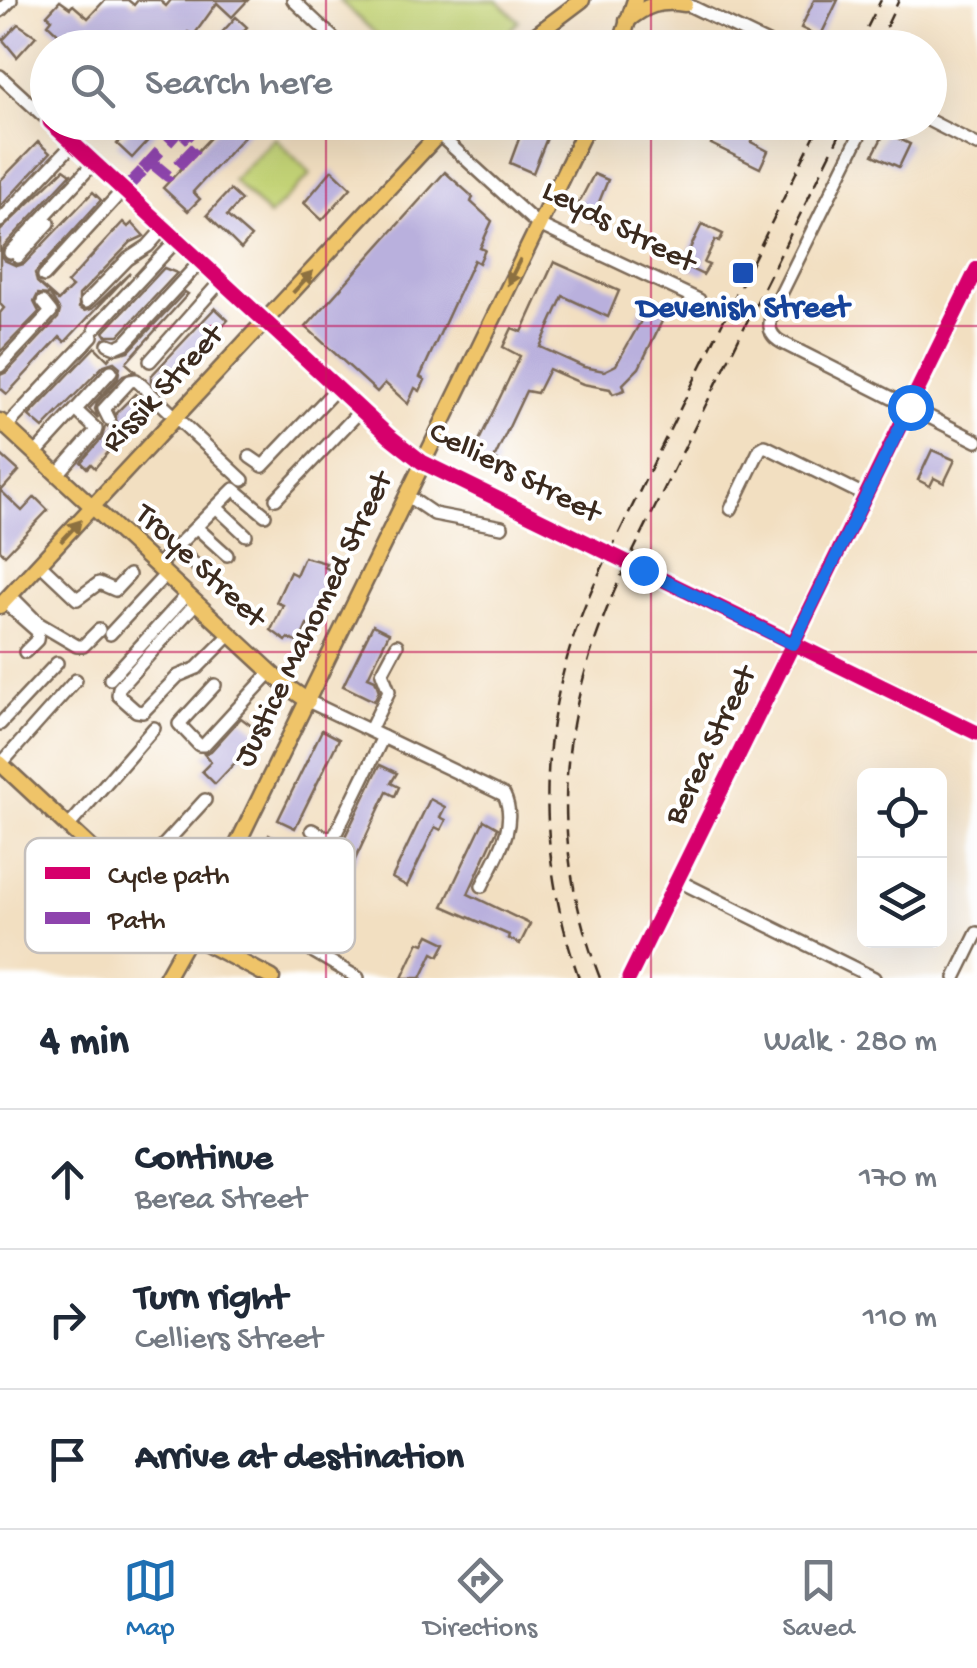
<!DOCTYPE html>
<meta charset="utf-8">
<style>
:root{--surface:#fff;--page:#f2f2f3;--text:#1f2937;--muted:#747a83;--line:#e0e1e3;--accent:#1f6fb2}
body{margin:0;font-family:"Gochi Hand",sans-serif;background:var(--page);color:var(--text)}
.controls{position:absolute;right:30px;bottom:30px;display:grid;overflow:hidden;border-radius:15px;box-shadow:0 10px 40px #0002}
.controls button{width:90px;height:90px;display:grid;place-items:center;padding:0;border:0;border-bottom:2px solid var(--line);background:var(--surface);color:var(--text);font:50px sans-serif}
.stop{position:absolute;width:30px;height:30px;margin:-22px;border:8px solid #1a73e8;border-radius:50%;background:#fff}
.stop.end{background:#1a73e8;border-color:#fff;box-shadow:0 2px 10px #0008}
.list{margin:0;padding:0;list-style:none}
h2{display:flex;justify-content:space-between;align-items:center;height:130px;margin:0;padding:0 40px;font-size:42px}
h2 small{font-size:32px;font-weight:400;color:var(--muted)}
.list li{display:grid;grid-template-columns:65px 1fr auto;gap:30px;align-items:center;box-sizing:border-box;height:140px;padding:0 40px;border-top:2px solid var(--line)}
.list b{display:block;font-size:38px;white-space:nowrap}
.list p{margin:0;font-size:32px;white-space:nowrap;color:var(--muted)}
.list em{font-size:32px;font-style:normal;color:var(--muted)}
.icon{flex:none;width:55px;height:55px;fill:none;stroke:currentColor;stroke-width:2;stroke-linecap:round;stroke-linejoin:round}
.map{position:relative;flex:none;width:977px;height:978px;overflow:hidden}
.search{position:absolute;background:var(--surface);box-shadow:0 10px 40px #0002;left:30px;right:30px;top:30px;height:110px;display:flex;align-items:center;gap:25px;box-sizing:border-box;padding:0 35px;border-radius:55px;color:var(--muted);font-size:38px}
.sheet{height:550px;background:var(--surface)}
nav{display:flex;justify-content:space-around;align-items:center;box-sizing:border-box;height:140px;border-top:2px solid var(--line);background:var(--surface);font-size:28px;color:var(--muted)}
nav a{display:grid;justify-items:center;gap:5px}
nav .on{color:var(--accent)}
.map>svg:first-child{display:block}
</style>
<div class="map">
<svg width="977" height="978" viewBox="0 0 977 978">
<rect width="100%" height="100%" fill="#fff"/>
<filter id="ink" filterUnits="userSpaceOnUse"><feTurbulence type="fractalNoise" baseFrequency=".01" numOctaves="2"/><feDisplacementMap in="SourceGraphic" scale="20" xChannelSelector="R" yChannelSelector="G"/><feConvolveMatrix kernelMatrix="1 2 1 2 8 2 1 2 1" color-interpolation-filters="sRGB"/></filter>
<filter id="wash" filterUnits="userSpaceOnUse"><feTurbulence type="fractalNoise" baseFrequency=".0048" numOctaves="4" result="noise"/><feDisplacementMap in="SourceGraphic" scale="40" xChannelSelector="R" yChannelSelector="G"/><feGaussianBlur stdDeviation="2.25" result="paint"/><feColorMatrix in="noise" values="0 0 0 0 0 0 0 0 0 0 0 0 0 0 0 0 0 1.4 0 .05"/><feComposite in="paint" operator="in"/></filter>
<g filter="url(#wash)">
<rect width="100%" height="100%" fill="#f2dfc1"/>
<g fill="#c3d376" stroke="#7f7e4a" stroke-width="2.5">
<polygon points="339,0 497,0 519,21 494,47 390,47"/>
<polygon points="275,138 311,174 269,216 233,180"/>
</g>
<g id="blocks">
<g fill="#b9b0dd">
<polygon points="105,0 128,0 134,5 138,0 159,0 166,6 171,0 248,0 232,17 217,3 194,35 188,32 174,48 73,48 48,24 52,19 47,15 60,1 70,8 73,5 88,18"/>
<polygon points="814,0 838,0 820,37 801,28"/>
<polygon points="236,17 247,27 236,39 228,48 208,48"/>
<polygon points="18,24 36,36 17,57 3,40"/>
<polygon points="136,122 165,122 132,158 117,144"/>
<polygon points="225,122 257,122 193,192 200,199 188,211 163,188"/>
<polygon points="532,122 562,122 556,136 549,133 533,173 510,163 520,136"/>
<polygon points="721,122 761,122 751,142 768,151 760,168 711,144"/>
<polygon points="885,132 910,144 899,167 873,155"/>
<polygon points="38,142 50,153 0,207 0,181"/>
<polygon points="64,169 71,174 3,247 1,255 4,260 17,266 24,264 93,192 101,200 35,273 37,282 56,299 58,301 72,287 67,283 123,222 128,227 132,223 144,236 131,242 79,295 79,308 85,311 92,309 130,273 65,342 60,337 7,394 0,388 0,375 7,372 58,318 60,311 50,295 38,294 34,302 39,312 0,352 0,313 4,308 0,304 0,231"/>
<polygon points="332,170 351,188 322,220 304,203"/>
<polygon points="445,172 473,197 471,202 492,221 480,248 485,250 479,263 474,260 420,377 425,380 420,391 415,388 408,404 385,383 377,392 306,327"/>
<polygon points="594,174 608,180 595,212 600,214 595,224 573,214"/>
<polygon points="230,190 241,200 227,216 251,237 241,249 207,215"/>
<polygon points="702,224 723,234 719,242 715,240 704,263 709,265 703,275 682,265"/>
<polygon points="554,262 619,291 608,317 563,296 540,347 584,367 604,371 616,365 641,321 636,318 645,301 667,311 639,368 623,384 625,390 613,394 610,389 583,384 549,369 537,393 526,391 494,459 498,461 494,470 480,463 483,457 473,453 520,356 503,347 512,328 522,332"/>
<polygon points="164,268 177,273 119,335 106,335 104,332"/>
<polygon points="185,292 188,294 126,363 135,371 123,375 97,403 95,409 98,418 89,409 118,377 120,367 114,362 104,365 43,428 29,416 95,347 108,360 112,355 129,351"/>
<polygon points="215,308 228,320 162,392 151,381 151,376"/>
<polygon points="135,394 152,408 149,411 145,408 133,421 137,424 128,434 126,431 95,468 91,464 87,468 81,462 102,438 105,427 116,425 116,413"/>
<polygon points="932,450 955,460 944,483 934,478 930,486 918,480"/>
<polygon points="0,454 19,471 1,491 22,511 35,497 48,510 5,555 0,550"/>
<polygon points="304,557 326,563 324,567 333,571 326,585 333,588 314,629 307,625 299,643 288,638 286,641 271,630 283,605 276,602 290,572 296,575"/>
<polygon points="373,625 389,633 368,677 375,680 379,691 374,701 343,686"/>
<polygon points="241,718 262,734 256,740 261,745 254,753 249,748 215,784 202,771 211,762 204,754 211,751"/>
<polygon points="322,730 339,739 295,828 278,820"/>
<polygon points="380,765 397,773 391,783 399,787 395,796 387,792 353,864 336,855"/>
<polygon points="430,799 445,807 440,817 446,820 441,830 435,827 407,886 392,878"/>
<polygon points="484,820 498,828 468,894 530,924 520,944 508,938 509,935 443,906"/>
<polygon points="269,835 289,845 278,868 281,870 276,881 272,880 245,935 225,925"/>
<polygon points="429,935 446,943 439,956 433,953 421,978 402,978 419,942 424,944"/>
</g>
</g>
</g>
<g filter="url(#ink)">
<use href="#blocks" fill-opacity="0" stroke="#7b6957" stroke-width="2.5"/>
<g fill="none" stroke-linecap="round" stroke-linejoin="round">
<g stroke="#7b6957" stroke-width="16">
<g id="minor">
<polyline points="293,0 344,48"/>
<polyline points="678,0 778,48"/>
<polyline points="0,11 11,0"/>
<polyline points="0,76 48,120"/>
<polyline points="930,121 977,145"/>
<polyline points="50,122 403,448 422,462 591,544"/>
<polyline points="425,122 537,224 699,300"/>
<path d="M 866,122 L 776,304 C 769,319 765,333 781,342 L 977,441"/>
<polyline points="0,221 73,144"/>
<polyline points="10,253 94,163"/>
<polyline points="18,257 49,223"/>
<polyline points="44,276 123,190"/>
<polyline points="86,302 128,259 148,246 164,228"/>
<polyline points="95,328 177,240"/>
<polyline points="108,344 116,347 125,343 200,262"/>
<polyline points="150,361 221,281"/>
<polyline points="0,366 51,312 43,302"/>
<polyline points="109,419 104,409 130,381 136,380 243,480"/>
<polyline points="6,427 92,336"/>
<polyline points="35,454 111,371"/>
<polyline points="250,457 263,466 337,388"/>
<polyline points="58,474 95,432 96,429 80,414"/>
<polyline points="406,495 434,514 502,527"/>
<polyline points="276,499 361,410"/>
<polyline points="216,507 246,535"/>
<polyline points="731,509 760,449 765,446 866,496"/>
<polyline points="196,527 227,555"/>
<polyline points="176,547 207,576"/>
<polyline points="40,564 77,599 99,583 115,590 129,575"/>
<polyline points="157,566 234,489 265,515"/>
<polyline points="636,566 977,733"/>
<polyline points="10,595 38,623 77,646 83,646 99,630"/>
<polyline points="4,602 38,632 37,640 25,652"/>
<polyline points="197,602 119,688 118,695 136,711 143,712 178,676 197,668 231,634"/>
<polyline points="110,634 166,574"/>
<polyline points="110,679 188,594"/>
<polyline points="215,685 179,724 199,745 204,745 271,672"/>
<path d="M 308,701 L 504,795 C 519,825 495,859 482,886"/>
<polyline points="0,724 57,663"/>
<polyline points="370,730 389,691 382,673 397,645"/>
<polyline points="1,764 76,680"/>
<polyline points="68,827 154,728"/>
<polyline points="312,830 327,838 334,837 383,737"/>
<polyline points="329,873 314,909 320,933 314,952 358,978"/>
<polyline points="677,880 874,978"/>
<polyline points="129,883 205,800"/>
<polyline points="629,978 977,269"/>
<polyline points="955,978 977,933"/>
</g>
</g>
<g stroke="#7b6957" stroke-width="19">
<g id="major">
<path d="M 627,21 C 646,5 660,0 685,4"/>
<polyline points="529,40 582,0"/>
<polyline points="619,48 635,0"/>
<polyline points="0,421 285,685 308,701"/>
<polyline points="0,606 450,122"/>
<polyline points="0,763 177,928 272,978"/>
<polyline points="210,904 209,934 219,948"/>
<polyline points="166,978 211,898 589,122"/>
</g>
</g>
<use href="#minor" stroke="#fff" stroke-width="11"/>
<use href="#major" stroke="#efc469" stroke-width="14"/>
<g stroke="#3b2a1e" stroke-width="2.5" stroke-dasharray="15 8" stroke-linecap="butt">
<polyline points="857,48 881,0"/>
<polyline points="876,48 899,0"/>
<path d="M 579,978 C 532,844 537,707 597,578 L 821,122"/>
<path d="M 600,978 C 546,837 559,712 621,576 L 846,122"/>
</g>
<g stroke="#7b6957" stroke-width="16" stroke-linecap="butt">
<polyline id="minor-bridge" points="591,544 636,566"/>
</g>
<use href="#minor-bridge" stroke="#fff" stroke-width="11"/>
<g stroke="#8e44ad" stroke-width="12" stroke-dasharray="25 12" stroke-linecap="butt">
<polyline points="172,122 197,146 168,176 151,162 130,184 179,130"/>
<polyline points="187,137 201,122"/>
</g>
<g stroke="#fff" stroke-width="21">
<g id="cycleway">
<polyline points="50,122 389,436 422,462 977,733"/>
<polyline points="629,978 977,269"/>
</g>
</g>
<use href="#cycleway" stroke="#d6006c" stroke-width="15"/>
</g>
<defs><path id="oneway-solid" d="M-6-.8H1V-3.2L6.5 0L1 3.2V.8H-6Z" transform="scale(2.5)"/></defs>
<g fill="#8c6f40">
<use href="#oneway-solid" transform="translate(514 272) rotate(116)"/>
<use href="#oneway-solid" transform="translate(303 282) rotate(-47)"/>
<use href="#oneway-solid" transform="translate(71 531) rotate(-47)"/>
</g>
</g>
<g fill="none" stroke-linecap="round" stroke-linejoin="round" filter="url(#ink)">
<polyline stroke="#1a73e8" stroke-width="12" points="643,570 793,644 910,407"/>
</g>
<path fill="none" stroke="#c2185b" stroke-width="2.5" stroke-opacity="0.55" d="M 326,0 L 326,48M 651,0 L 651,48M 326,122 L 326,978M 651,122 L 651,978M 0,326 L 977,326M 0,652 L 977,652"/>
<rect fill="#1a4fb4" stroke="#fff" stroke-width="4" x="731" y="261" width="24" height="24" rx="5"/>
<g text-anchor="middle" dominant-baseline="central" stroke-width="8" stroke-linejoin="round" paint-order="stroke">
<g font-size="32" fill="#3b2a1e" stroke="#fff">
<text transform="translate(618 228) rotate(27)">Leyds Street</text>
<text transform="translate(164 390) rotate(-47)">Rissik Street</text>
<text transform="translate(514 474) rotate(27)">Celliers Street</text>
<text transform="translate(199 567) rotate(43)">Troye Street</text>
<text transform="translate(315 620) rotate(-64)">Justice Mahomed Street</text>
<text transform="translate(712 746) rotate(-64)">Berea Street</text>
</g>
<g font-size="32" font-weight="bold" fill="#164399" stroke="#fff">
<text x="743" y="310">Devenish Street</text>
</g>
</g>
<rect x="25" y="838" width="330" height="115" rx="15" fill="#fff" stroke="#c4bfbc" stroke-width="2.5"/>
<rect x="45" y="867" width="45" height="12" fill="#d6006c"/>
<rect x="45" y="912" width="45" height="12" fill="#8e44ad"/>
<g font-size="28" fill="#3b2a1e">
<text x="108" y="883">Cycle path</text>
<text x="108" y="928">Path</text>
</g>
</svg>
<div class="controls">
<button><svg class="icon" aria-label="locate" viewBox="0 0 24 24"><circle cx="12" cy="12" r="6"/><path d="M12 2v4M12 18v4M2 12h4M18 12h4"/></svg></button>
<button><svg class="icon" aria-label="layers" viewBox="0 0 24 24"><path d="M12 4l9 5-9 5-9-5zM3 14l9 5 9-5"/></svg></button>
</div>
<div class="stop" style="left:910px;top:407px"></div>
<div class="stop end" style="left:643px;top:570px"></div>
<div class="search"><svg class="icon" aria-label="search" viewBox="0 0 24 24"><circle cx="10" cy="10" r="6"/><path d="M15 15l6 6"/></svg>Search here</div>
</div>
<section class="sheet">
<h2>4 min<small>Walk · 280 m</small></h2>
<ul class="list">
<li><svg class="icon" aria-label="ahead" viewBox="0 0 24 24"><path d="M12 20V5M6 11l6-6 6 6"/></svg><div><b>Continue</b><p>Berea Street</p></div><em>170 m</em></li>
<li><svg class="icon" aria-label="right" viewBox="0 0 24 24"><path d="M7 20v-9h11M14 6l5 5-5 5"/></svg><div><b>Turn right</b><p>Celliers Street</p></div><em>110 m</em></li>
<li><svg class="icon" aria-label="arrive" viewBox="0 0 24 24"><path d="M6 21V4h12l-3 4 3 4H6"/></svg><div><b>Arrive at destination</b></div></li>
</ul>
</section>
<nav>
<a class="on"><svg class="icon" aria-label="map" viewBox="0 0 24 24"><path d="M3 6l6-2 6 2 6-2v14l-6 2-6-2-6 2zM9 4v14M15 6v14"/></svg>Map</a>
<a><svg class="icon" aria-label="directions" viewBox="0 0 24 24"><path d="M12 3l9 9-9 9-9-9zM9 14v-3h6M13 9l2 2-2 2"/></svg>Directions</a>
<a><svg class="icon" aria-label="saved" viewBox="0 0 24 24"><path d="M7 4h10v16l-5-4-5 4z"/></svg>Saved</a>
</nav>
